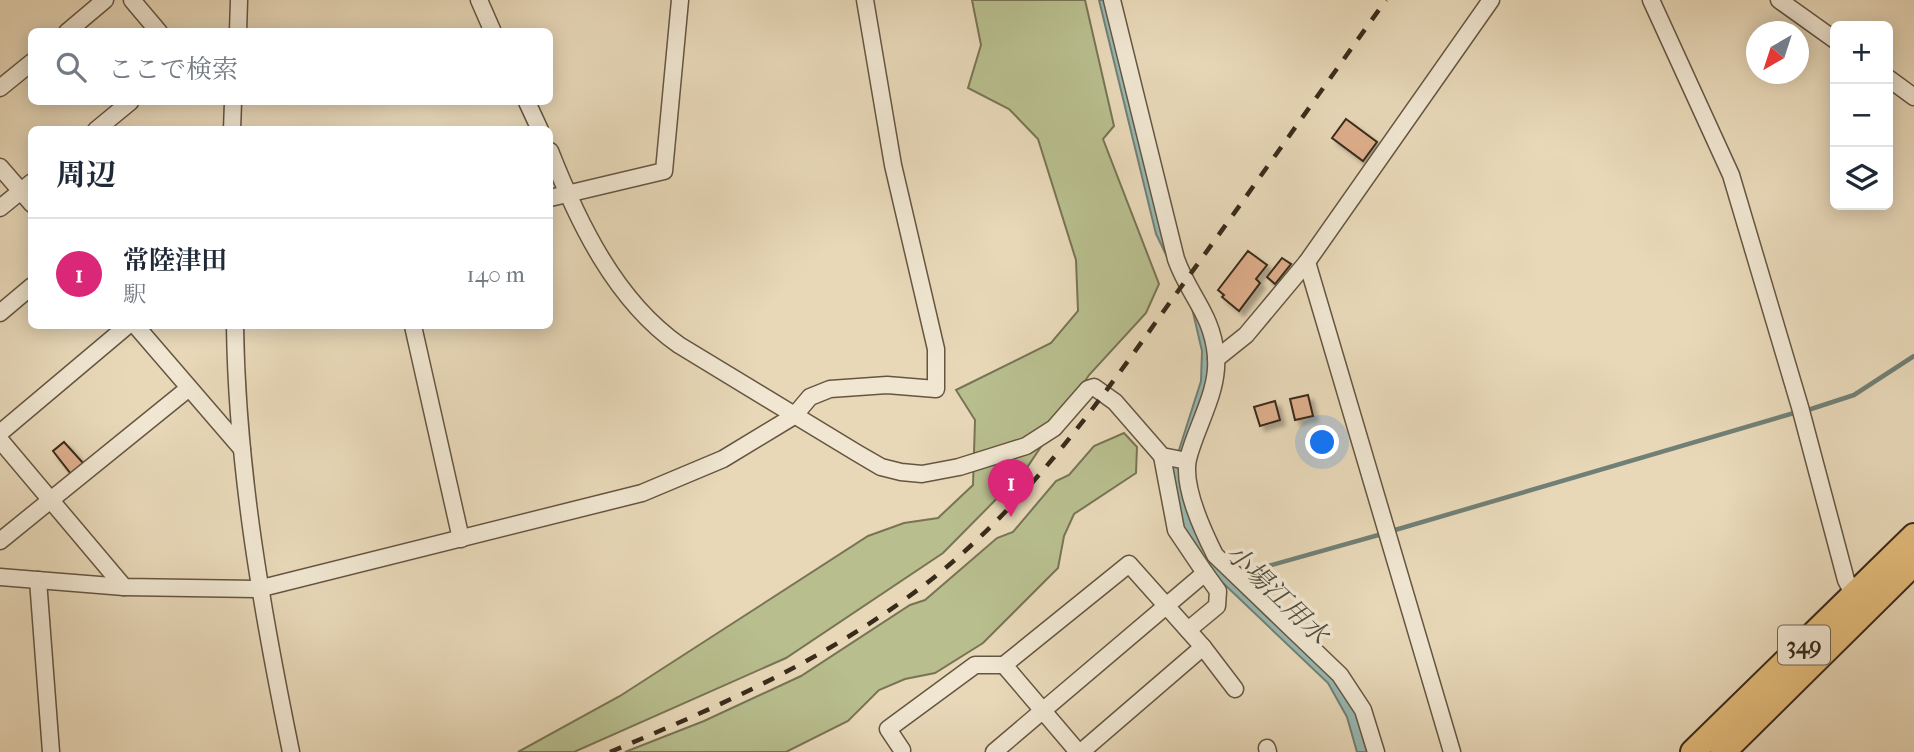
<!DOCTYPE html>
<html lang="ja">
<meta charset="utf-8">
<style>
:root{--surface:#fff;--page:#f6f6f7;--text:#1f2937;--muted:#747a83;--line:#e0e1e3;--accent:#db2777}
body{margin:0;font-family:"IM FELL French Canon","Noto Serif JP",serif;background:var(--page);color:var(--text)}
.controls{position:absolute;right:21px;top:21px;display:grid;overflow:hidden;border-radius:10px;box-shadow:0 4px 18px #0003}
.controls button{width:63px;height:63px;display:grid;place-items:center;padding:0;border:0;border-bottom:2px solid var(--line);background:var(--surface);color:var(--text);font:35px sans-serif}
.compass{position:absolute;left:1746px;top:21px;width:63px;height:63px;border-radius:50%;background:var(--surface);box-shadow:0 4px 18px #0003;rotate:219deg}
.you{position:absolute;left:1323px;top:443px;width:24px;height:24px;margin:-18px;border:5px solid #fff;border-radius:50%;background:#1a73e8;box-shadow:0 0 0 10px #1a73e833}
.badge{display:grid;place-items:center;width:46px;height:46px;border-radius:50%;background:var(--accent);color:#fff;font-size:23px;font-weight:700}
.pin{position:absolute;translate:-50% -58px;filter:drop-shadow(0 2px 4px #0008)}
.pin::after{content:'';position:absolute;top:37px;width:24px;height:21px;background:inherit;clip-path:polygon(0 0,100% 0,50% 100%)}
.list{margin:0;padding:0;list-style:none}
h2{display:flex;justify-content:space-between;align-items:center;height:91px;margin:0;padding:0 28px;font-size:30px}
h2 small{font-size:23px;font-weight:400;color:var(--muted)}
.list li{display:grid;grid-template-columns:46px 1fr auto;gap:21px;align-items:center;box-sizing:border-box;height:112px;padding:0 28px;border-top:2px solid var(--line)}
.list b{display:block;font-size:26px;white-space:nowrap}
.list p{margin:0;font-size:23px;white-space:nowrap;color:var(--muted)}
.list em{font-size:23px;font-style:normal;color:var(--muted)}
.icon{flex:none;width:38px;height:38px;fill:none;stroke:currentColor;stroke-width:2;stroke-linecap:round;stroke-linejoin:round}
.map{position:relative;flex:none;width:1914px;height:752px;overflow:hidden}
.search{position:absolute;background:var(--surface);box-shadow:0 4px 18px #0003;left:28px;top:28px;width:525px;height:77px;display:flex;align-items:center;gap:18px;box-sizing:border-box;padding:0 24px;border-radius:10px;color:var(--muted);font-size:26px}
.panel{position:absolute;background:var(--surface);box-shadow:0 4px 18px #0003;left:28px;top:126px;width:525px;height:203px;border-radius:10px}
.map>svg:first-child{display:block}
</style>
<div class="map">
<svg width="1914" height="752" viewBox="0 0 1914 752">
<defs>
<filter id="shadow"><feDropShadow dx="5" dy="5" stdDeviation="2" flood-color="#0004"/></filter>
</defs>
<rect width="100%" height="100%" fill="#e8d8b8"/>
<filter id="stains"><feTurbulence type="fractalNoise" baseFrequency=".00286" numOctaves="4"/><feColorMatrix values="0 0 0 0 .2 0 0 0 0 .09 0 0 0 0 .02 0 0 0 .5 -.17"/></filter>
<radialGradient id="worn" r=".72"><stop offset=".6" stop-color="#630" stop-opacity="0"/><stop offset="1" stop-color="#630" stop-opacity=".3"/></radialGradient>
<g fill="#b8be8e" stroke="#787454" stroke-width="2">
<polygon points="972,0 1085,0 1114,126 1103,139 1159,284 1146,313 1089,375 1026,469 943,553 786,658 574,752 518,752 620,696 868,536 904,523 938,518 973,485 975,420 956,390 1051,343 1078,311 1076,260 1038,139 1009,109 968,88 981,45"/>
<polygon points="1124,433 1137,447 1136,473 1074,514 1064,536 1058,568 983,643 935,673 905,679 879,690 848,721 786,752 625,752 704,721 801,676 910,605 925,600 997,538 1013,532 1056,481 1069,475 1094,446"/>
</g>
<g fill="#97b9b3" stroke="#718076" stroke-width="2">
<polygon points="1099,0 1107,0 1134,102 1200,308 1210,352 1209,384 1186,454 1179,450 1201,381 1202,351 1192,308 1156,234"/>
<polygon points="1209,558 1334,677 1357,714 1367,752 1357,752 1347,717 1328,683 1203,564"/>
</g>
<g fill="none" stroke-linecap="round" stroke-linejoin="round">
<g stroke="#718076" stroke-width="4.5">
<polyline points="1808,410 1854,395 1914,356"/>
<polyline points="1395,530 1794,413"/>
<polyline points="1254,570 1382,534"/>
</g>
<path stroke="#97b9b3" stroke-width="16" d="M 1177,466 C 1173,495 1178,523 1196,548"/>
</g>
<g fill="#deae8b" stroke="#392b1b" stroke-width="2" filter="url(#shadow)">
<polygon points="1346,119 1377,142 1363,161 1332,138"/>
<polygon points="1248,251 1267,265 1256,279 1260,283 1239,311 1222,297 1224,295 1218,290"/>
<polygon points="1282,258 1291,264 1275,284 1267,277"/>
<polygon points="1308,395 1313,416 1295,420 1290,399"/>
<polygon points="1275,401 1280,420 1260,426 1254,407"/>
<polygon points="64,442 84,464 71,474 53,451"/>
</g>
<g fill="none" stroke-linecap="round" stroke-linejoin="round">
<g stroke="#655642" stroke-width="19">
<g id="minor">
<polyline points="132,0 159,32"/>
<polyline points="479,0 493,32"/>
<path d="M 1112,0 L 1176,259 C 1189,296 1212,313 1216,356 C 1219,392 1196,426 1188,459 C 1182,487 1203,531 1215,555 L 1340,675 L 1363,710 L 1376,752"/>
<polyline points="1651,0 1731,175 1800,407 1846,580 1857,601"/>
<polyline points="1779,0 1835,40"/>
<polyline points="67,32 105,0"/>
<polyline points="238,32 239,0"/>
<polyline points="1888,78 1914,97"/>
<polyline points="0,88 32,62"/>
<polyline points="527,102 540,130"/>
<polyline points="96,130 130,102"/>
<polyline points="232,130 233,102"/>
<path d="M 550,151 C 578,222 615,300 679,345 L 857,453 L 881,467 L 901,472 L 922,474 L 959,467 L 1026,446 L 1054,428 L 1088,389 L 1094,387 L 1115,402 L 1162,456 L 1187,461"/>
<polyline points="0,167 32,204"/>
<polyline points="550,198 664,171 680,0"/>
<polyline points="0,208 32,182"/>
<polyline points="1307,262 1452,752"/>
<polyline points="0,313 32,286"/>
<polyline points="136,326 242,449"/>
<path d="M 235,326 C 237,470 262,611 291,752"/>
<polyline points="413,326 461,539"/>
<polyline points="1216,359 1246,335 1307,262 1491,0"/>
<polyline points="0,433 127,326"/>
<polyline points="0,440 124,587"/>
<polyline points="0,541 189,388"/>
<polyline points="0,577 124,587 258,589 642,493 723,459 794,416 810,397 830,389 887,385 936,389 936,349 893,165 865,0"/>
<polyline points="38,580 51,752"/>
<polyline points="1188,630 1217,606 1218,591 1205,573"/>
<polyline points="1203,647 1235,689"/>
<polyline points="1267,748 1268,752"/>
<polyline points="902,750 888,729 975,665 1004,665"/>
<polyline points="994,752 1205,573 1176,530 1162,456"/>
<polyline points="1078,752 1004,665 1129,564 1203,647 1081,752"/>
</g>
</g>
<g stroke="#392b1b" stroke-width="28">
<g id="highway">
<polyline points="1693,752 1914,536"/>
<polyline points="1723,752 1914,563"/>
</g>
</g>
<use href="#minor" stroke="#f0e6d1" stroke-width="16"/>
<use href="#highway" stroke="#e4bc7c" stroke-width="24"/>
<path stroke="#392b1b" stroke-width="4.5" stroke-dasharray="12 12" stroke-linecap="butt" d="M 610,752 C 720,706 827,659 923,586 C 1025,508 1099,402 1173,298 C 1245,199 1315,99 1386,0"/>
</g>
<g text-anchor="middle" dominant-baseline="central" stroke-width="7" stroke-linejoin="round" paint-order="stroke">
<rect fill="#f0e6d1" stroke="#706352" stroke-width="2" x="1778" y="625.5" width="52" height="39" rx="5"/>
<g font-size="23" font-weight="bold" fill="#392b1b">
<text x="1804" y="645">349</text>
</g>
<g font-size="26" font-style="italic" fill="#504e41" stroke="#f0e6d1">
<text transform="translate(1277 594) rotate(44)">小場江用水</text>
</g>
</g>
<rect width="100%" height="100%" filter="url(#stains)"/>
<rect width="100%" height="100%" fill="url(#worn)"/>
</svg>
<div class="controls">
<button>+</button>
<button>−</button>
<button><svg class="icon" aria-label="layers" viewBox="0 0 24 24"><path d="M12 4l9 5-9 5-9-5zM3 14l9 5 9-5"/></svg></button>
</div>
<svg class="compass" viewBox="-18 -18 36 36"><path d="M0-13l5 13h-10z" fill="#e53935"/><path d="M0 13l5-13h-10z" fill="#747a83"/></svg>
<div class="you"></div>
<div class="pin badge" style="left:1011px;top:517px">1</div>
<div class="search"><svg class="icon" aria-label="search" viewBox="0 0 24 24"><circle cx="10" cy="10" r="6"/><path d="M15 15l6 6"/></svg>ここで検索</div>
<section class="panel">
<h2>周辺<small></small></h2>
<ul class="list">
<li><span class="badge">1</span><div><b>常陸津田</b><p>駅</p></div><em>140 m</em></li>
</ul>
</section>
</div>
